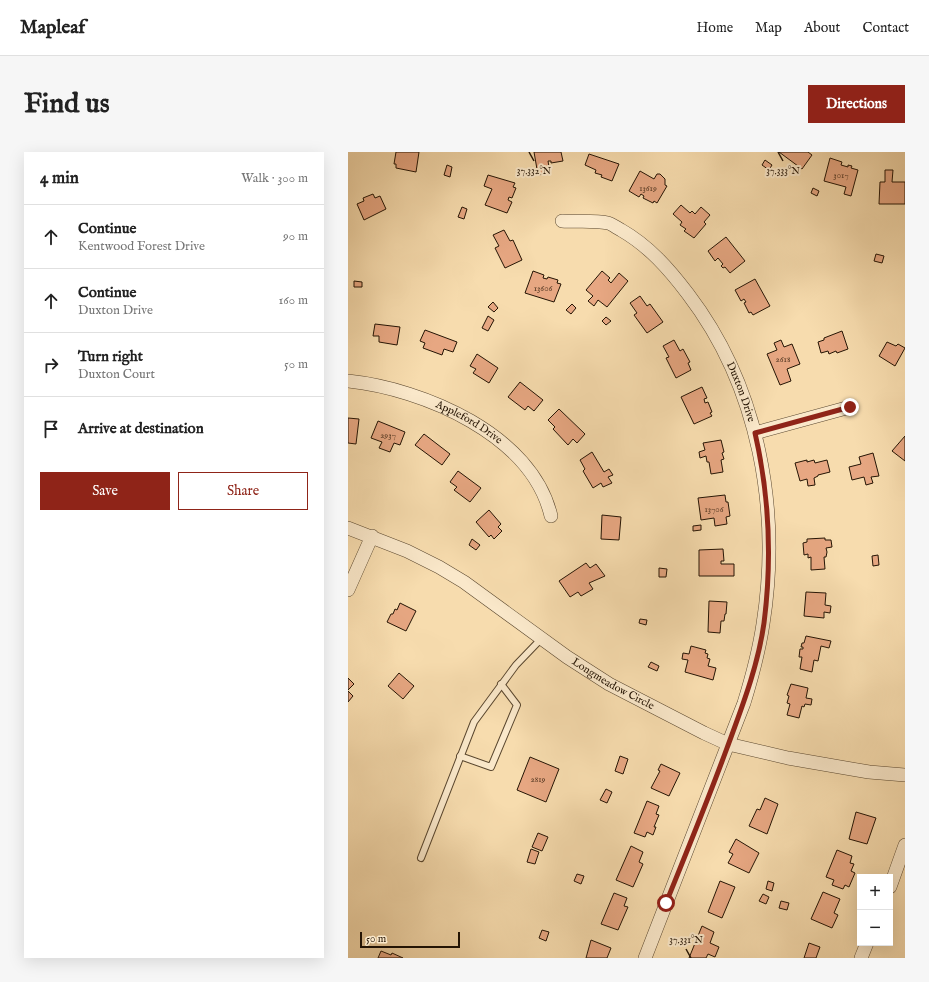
<!DOCTYPE html>
<meta charset="utf-8">
<style>
:root{--surface:#fff;--page:#f6f6f6;--text:#222;--muted:#767676;--line:#e0e0e0;--accent:#8f2418}
body{margin:0;font-family:"IM FELL English",serif;background:var(--page);color:var(--text)}
.controls{position:absolute;right:12px;bottom:12px;display:grid;overflow:hidden;border-radius:0px;box-shadow:0 4px 16px #0002}
.controls button{width:36px;height:36px;display:grid;place-items:center;padding:0;border:0;border-bottom:1px solid var(--line);background:var(--surface);color:var(--text);font:20px sans-serif}
.scale{position:absolute;left:12px;bottom:10px;width:100px;box-sizing:border-box;padding-left:4px;border:2px solid #241404;border-top:0;font-size:11px;line-height:14px;white-space:nowrap;color:#241404;-webkit-text-stroke:3px #fae8ca;paint-order:stroke}
.stop{position:absolute;width:12px;height:12px;margin:-9px;border:3px solid #8f2418;border-radius:50%;background:#fff}
.stop.end{background:#8f2418;border-color:#fff;box-shadow:0 1px 4px #0008}
.list{margin:0;padding:0;list-style:none}
h2{display:flex;justify-content:space-between;align-items:center;height:52px;margin:0;padding:0 16px;font-size:17px}
h2 small{font-size:13px;font-weight:400;color:var(--muted)}
.list li{display:grid;grid-template-columns:26px 1fr auto;gap:12px;align-items:center;box-sizing:border-box;height:64px;padding:0 16px;border-top:1px solid var(--line)}
.list b{display:block;font-size:15px;white-space:nowrap}
.list p{margin:0;font-size:13px;white-space:nowrap;color:var(--muted)}
.list em{font-size:13px;font-style:normal;color:var(--muted)}
.actions{display:flex;gap:8px;padding:12px 16px}
.actions a{flex:1;padding:9px 0;border:1px solid var(--accent);border-radius:0px;text-align:center;font-size:14px;color:var(--accent)}
.actions .main{background:var(--accent);color:#fff}
.icon{flex:none;width:22px;height:22px;fill:none;stroke:currentColor;stroke-width:2;stroke-linecap:round;stroke-linejoin:round}
.map{position:relative;flex:none;width:557px;height:806px;overflow:hidden;border-radius:0px}
header{display:flex;align-items:center;gap:24px;box-sizing:border-box;height:56px;padding:0 20px;background:var(--surface);border-bottom:1px solid var(--line)}
header strong{font-size:19px}
nav{display:flex;gap:22px;margin-inline-start:auto;font-size:14px}
.intro{display:flex;align-items:center;justify-content:space-between;box-sizing:border-box;height:96px;padding:0 24px}
h1{margin:0;font-size:28px}
.button{padding:10px 18px;border-radius:0px;background:var(--accent);color:#fff;font-size:14px;font-weight:700}
main{display:flex;gap:24px;padding:0 24px}
aside{flex:1;background:var(--surface);border-radius:0px;box-shadow:0 4px 16px #0002}
.map>svg:first-child{display:block}
</style>
<header>
<strong>Mapleaf</strong>
<nav><a>Home</a><a>Map</a><a>About</a><a>Contact</a></nav>
</header>
<div class="intro"><h1>Find us</h1><a class="button">Directions</a></div>
<main>
<aside>
<h2>4 min<small>Walk · 300 m</small></h2>
<ul class="list">
<li><svg class="icon" aria-label="ahead" viewBox="0 0 24 24"><path d="M12 20V5M6 11l6-6 6 6"/></svg><div><b>Continue</b><p>Kentwood Forest Drive</p></div><em>90 m</em></li>
<li><svg class="icon" aria-label="ahead" viewBox="0 0 24 24"><path d="M12 20V5M6 11l6-6 6 6"/></svg><div><b>Continue</b><p>Duxton Drive</p></div><em>160 m</em></li>
<li><svg class="icon" aria-label="right" viewBox="0 0 24 24"><path d="M7 20v-9h11M14 6l5 5-5 5"/></svg><div><b>Turn right</b><p>Duxton Court</p></div><em>50 m</em></li>
<li><svg class="icon" aria-label="arrive" viewBox="0 0 24 24"><path d="M6 21V4h12l-3 4 3 4H6"/></svg><div><b>Arrive at destination</b></div></li>
</ul>
<div class="actions"><a class="main">Save</a><a>Share</a></div>
</aside>
<div class="map">
<svg width="557" height="806" viewBox="0 0 557 806">
<rect width="100%" height="100%" fill="#f7dcae"/>
<filter id="stains"><feTurbulence type="fractalNoise" baseFrequency=".005" numOctaves="4"/><feColorMatrix values="0 0 0 0 .2 0 0 0 0 .09 0 0 0 0 .02 0 0 0 .5 -.17"/></filter>
<radialGradient id="worn" r=".72"><stop offset=".6" stop-color="#630" stop-opacity="0"/><stop offset="1" stop-color="#630" stop-opacity=".3"/></radialGradient>
<g fill="#e7a782" stroke="#241404">
<polygon points="48,0 71,0 68,20 48,16 48,12 46,12"/>
<polygon points="186,0 213,0 215,9 203,11 203,9 200,9 202,21 190,23"/>
<polygon points="431,0 460,0 464,3 454,17"/>
<polygon points="241,2 271,12 264,29 253,25 254,23 247,21 248,18 237,13"/>
<polygon points="482,6 494,10 493,13 500,15 500,13 504,14 503,16 510,18 503,44 496,42 498,35 476,29"/>
<polygon points="417,8 424,13 421,18 414,13"/>
<polygon points="99,13 104,15 102,25 96,23"/>
<polygon points="537,18 545,18 544,30 557,30 557,52 531,52 532,30 537,30"/>
<polygon points="292,19 306,27 309,22 312,22 317,27 317,33 319,34 309,51 306,49 305,51 295,46 296,44 293,42 291,45 281,39"/>
<polygon points="140,23 167,31 165,35 168,36 164,46 161,45 160,48 164,50 159,61 137,53 144,37 136,34"/>
<polygon points="465,36 471,39 469,44 463,41"/>
<polygon points="25,42 27,46 32,44 38,57 16,68 9,52 16,49 15,46"/>
<polygon points="333,53 342,61 344,59 347,62 353,55 362,63 356,70 358,72 346,86 336,79 338,77 332,73 334,70 325,62"/>
<polygon points="114,55 119,57 116,67 110,65"/>
<polygon points="156,78 162,89 165,88 174,108 157,116 147,96 151,94 145,83"/>
<polygon points="378,85 397,109 382,121 377,115 375,116 373,114 375,112 370,106 367,109 360,99"/>
<polygon points="528,102 536,104 534,111 526,109"/>
<polygon points="185,119 196,123 195,126 199,127 200,125 210,128 209,131 213,132 206,150 177,141"/>
<polygon points="254,119 262,126 260,128 263,131 271,121 280,129 259,155 250,148 246,154 240,149 245,144 238,138"/>
<polygon points="407,127 422,154 405,163 403,160 401,161 396,151 398,150 396,147 393,149 387,138"/>
<polygon points="6,129 14,130 14,135 6,135"/>
<polygon points="292,144 299,154 302,152 315,170 299,181 286,163 289,161 282,151"/>
<polygon points="145,150 150,156 146,160 140,155"/>
<polygon points="224,152 228,156 223,162 218,158"/>
<polygon points="140,164 146,168 140,179 134,176"/>
<polygon points="258,165 263,169 258,173 254,169"/>
<polygon points="27,172 52,175 49,193 31,190 31,184 25,184"/>
<polygon points="77,178 109,190 105,200 96,197 94,203 75,196 77,191 72,189"/>
<polygon points="494,179 500,197 489,201 488,199 481,202 480,199 473,201 470,190 476,188 476,186"/>
<polygon points="326,188 332,199 335,197 342,210 340,211 343,218 328,226 318,206 321,205 315,194"/>
<polygon points="433,188 436,195 444,192 452,212 439,217 443,229 432,233 419,202 429,198 426,191"/>
<polygon points="539,190 548,194 550,192 557,196 547,214 531,204"/>
<polygon points="129,202 150,216 141,231 125,221 128,217 122,214"/>
<polygon points="172,230 195,248 186,259 180,254 177,258 160,245"/>
<polygon points="354,235 359,246 356,247 357,251 360,250 364,260 362,261 364,264 346,272 333,245"/>
<polygon points="211,257 237,282 229,291 225,287 220,293 205,277 207,275 200,268"/>
<polygon points="0,266 11,267 8,292 0,291"/>
<polygon points="30,269 57,280 52,293 46,291 42,300 31,296 34,290 23,286"/>
<polygon points="76,282 102,302 94,313 67,293"/>
<polygon points="557,284 557,309 544,299"/>
<polygon points="373,288 376,300 374,301 376,307 373,308 375,320 363,322 361,310 359,310 358,304 352,306 351,300 357,298 355,291"/>
<polygon points="244,300 256,320 261,317 265,323 260,325 264,331 255,335 253,331 245,336 235,319 237,317 232,308"/>
<polygon points="525,301 531,324 523,325 525,331 518,333 516,325 504,328 501,315 513,312 511,305"/>
<polygon points="459,308 459,310 466,308 467,311 479,308 482,320 470,323 470,324 466,326 467,333 460,334 459,327 452,329 447,311"/>
<polygon points="110,319 133,336 122,350 106,338 109,335 102,330"/>
<polygon points="377,343 378,350 380,350 382,364 378,365 379,372 367,374 366,366 353,368 350,346"/>
<polygon points="141,358 153,372 150,375 154,379 146,387 143,383 141,385 128,370"/>
<polygon points="254,363 273,365 271,388 253,387"/>
<polygon points="353,373 353,378 345,379 345,374"/>
<polygon points="477,386 477,388 483,388 484,395 478,396 479,400 478,405 476,405 477,417 463,418 463,405 460,406 460,402 456,403 455,391 459,390 459,387"/>
<polygon points="124,387 132,393 128,398 121,393"/>
<polygon points="375,397 376,409 373,409 373,412 386,412 386,424 351,424 351,398"/>
<polygon points="530,403 531,413 525,414 524,404"/>
<polygon points="238,411 242,416 248,412 257,424 241,431 245,437 233,444 230,440 222,445 211,429"/>
<polygon points="311,416 319,417 318,425 311,425"/>
<polygon points="458,440 478,441 477,453 483,454 482,461 476,460 476,466 456,464"/>
<polygon points="361,449 379,450 378,462 377,462 376,469 373,469 372,481 360,480"/>
<polygon points="52,451 68,459 58,479 39,470 43,462 45,462 47,457 49,458"/>
<polygon points="292,467 299,468 298,473 291,471"/>
<polygon points="458,484 483,489 481,496 473,494 470,509 466,508 464,520 452,517 454,505 451,505 452,497 455,497 455,495 453,495 454,491 456,491"/>
<polygon points="343,494 358,498 357,501 360,502 359,506 362,507 360,514 368,516 365,528 337,520 340,508 334,507 335,501 341,502"/>
<polygon points="303,510 311,514 309,519 300,515"/>
<polygon points="51,521 66,534 55,547 40,534"/>
<polygon points="0,526 6,532 0,538"/>
<polygon points="443,532 460,536 458,546 464,547 463,553 457,552 456,555 454,554 451,566 439,563 442,552 439,551 441,544 439,543"/>
<polygon points="0,539 5,544 0,550"/>
<polygon points="272,604 280,607 275,622 267,619"/>
<polygon points="182,605 211,617 198,650 169,638"/>
<polygon points="313,612 332,621 321,644 303,636 312,619 310,618"/>
<polygon points="258,637 264,640 259,651 252,648"/>
<polygon points="417,646 430,652 419,682 401,674 409,657 412,658"/>
<polygon points="299,649 311,654 308,662 311,663 306,675 308,675 305,683 299,680 297,685 286,681"/>
<polygon points="508,660 528,666 519,692 501,687"/>
<polygon points="190,681 200,685 194,699 184,695"/>
<polygon points="388,687 411,701 401,721 380,711 385,702 381,700"/>
<polygon points="283,694 295,700 291,710 295,712 285,735 268,728"/>
<polygon points="183,697 191,700 187,712 179,710"/>
<polygon points="489,698 504,704 502,711 506,712 503,719 507,721 501,735 497,733 495,737 484,733 486,728 478,725"/>
<polygon points="229,722 236,724 233,732 226,729"/>
<polygon points="372,729 387,735 374,766 360,760"/>
<polygon points="420,729 426,731 424,739 418,737"/>
<polygon points="475,740 492,747 486,761 490,763 484,776 463,767"/>
<polygon points="266,741 279,746 276,754 280,755 270,778 253,772"/>
<polygon points="415,742 421,745 418,752 411,749"/>
<polygon points="433,749 441,751 439,758 431,756"/>
<polygon points="354,774 366,780 362,791 371,795 367,805 360,802 358,806 341,806"/>
<polygon points="194,778 201,780 198,789 191,786"/>
<polygon points="243,788 263,796 259,806 238,806"/>
<polygon points="461,791 472,795 468,806 456,806"/>
<polygon points="33,799 43,803 44,801 55,806 30,806"/>
</g>
<g fill="none" stroke-linecap="round" stroke-linejoin="round">
<g stroke="#59462e" stroke-width="8">
<g id="service">
<polyline points="112,604 143,615 169,553 153,532"/>
<polyline points="73,706 126,570 168,513 193,487"/>
</g>
</g>
<g stroke="#59462e" stroke-width="14">
<g id="minor">
<path id="s1" d="M 214,69 C 229,70 246,68 260,71 C 264,72 269,76 273,78 C 301,94 321,117 340,142 C 411,235 433,358 415,472 C 411,499 404,525 396,551 L 297,806"/>
<path id="s2" d="M 0,229 C 76,237 184,283 203,364"/>
<polyline points="407,281 502,255"/>
<path id="s3" d="M 0,376 L 59,399 L 91,415 L 116,430 L 219,505 L 261,532 L 356,581 L 380,592 L 440,606 L 521,620 L 557,623"/>
<polyline points="0,438 24,384"/>
<polyline points="542,735 557,693"/>
<polyline points="513,806 519,791"/>
</g>
</g>
<use href="#service" stroke="#fae8ca" stroke-width="6"/>
<use href="#minor" stroke="#fae8ca" stroke-width="13"/>
</g>
<g fill="none" stroke-linecap="round" stroke-linejoin="round">
<path stroke="#8f2418" stroke-width="5" d="M 318,751 C 339,699 360,648 379,596 C 394,555 410,514 416,471 C 424,408 421,342 407,281 L 502,255"/>
</g>
<path fill="none" stroke="#241404" stroke-width="1.5" d="M 181,0 L 186,9M 430,0 L 435,9M 338,797 L 343,806"/>
<g text-anchor="middle" dominant-baseline="central" stroke-width="4" stroke-linejoin="round" paint-order="stroke">
<g font-size="9" fill="#553924">
<text x="493" y="23">3017</text>
<text x="300" y="36">13619</text>
<text x="195" y="136">13606</text>
<text x="435" y="207">2618</text>
<text x="40" y="283">2937</text>
<text x="366" y="357">13706</text>
<text x="190" y="627">2819</text>
</g>
<g font-size="11" fill="#241404" stroke="#fae8ca">
<text stroke="none"><textPath href="#s1" startOffset="266">Duxton Drive</textPath></text>
<text stroke="none"><textPath href="#s2" startOffset="129">Appleford Drive</textPath></text>
<text stroke="none"><textPath href="#s3" startOffset="309">Longmeadow Circle</textPath></text>
</g>
</g>
<g font-size="10" text-anchor="middle" fill="#241404" stroke="#fae8ca" stroke-width="4" stroke-linejoin="round" paint-order="stroke">
<text x="186" y="22">37.332°N</text>
<text x="435" y="22">37.333°N</text>
<text x="338" y="791">37.331°N</text>
</g>
<rect width="100%" height="100%" filter="url(#stains)"/>
<rect width="100%" height="100%" fill="url(#worn)"/>
</svg>
<div class="controls">
<button>+</button>
<button>−</button>
</div>
<div class="scale">50 m</div>
<div class="stop" style="left:318px;top:751px"></div>
<div class="stop end" style="left:502px;top:255px"></div>
</div>
</main>
